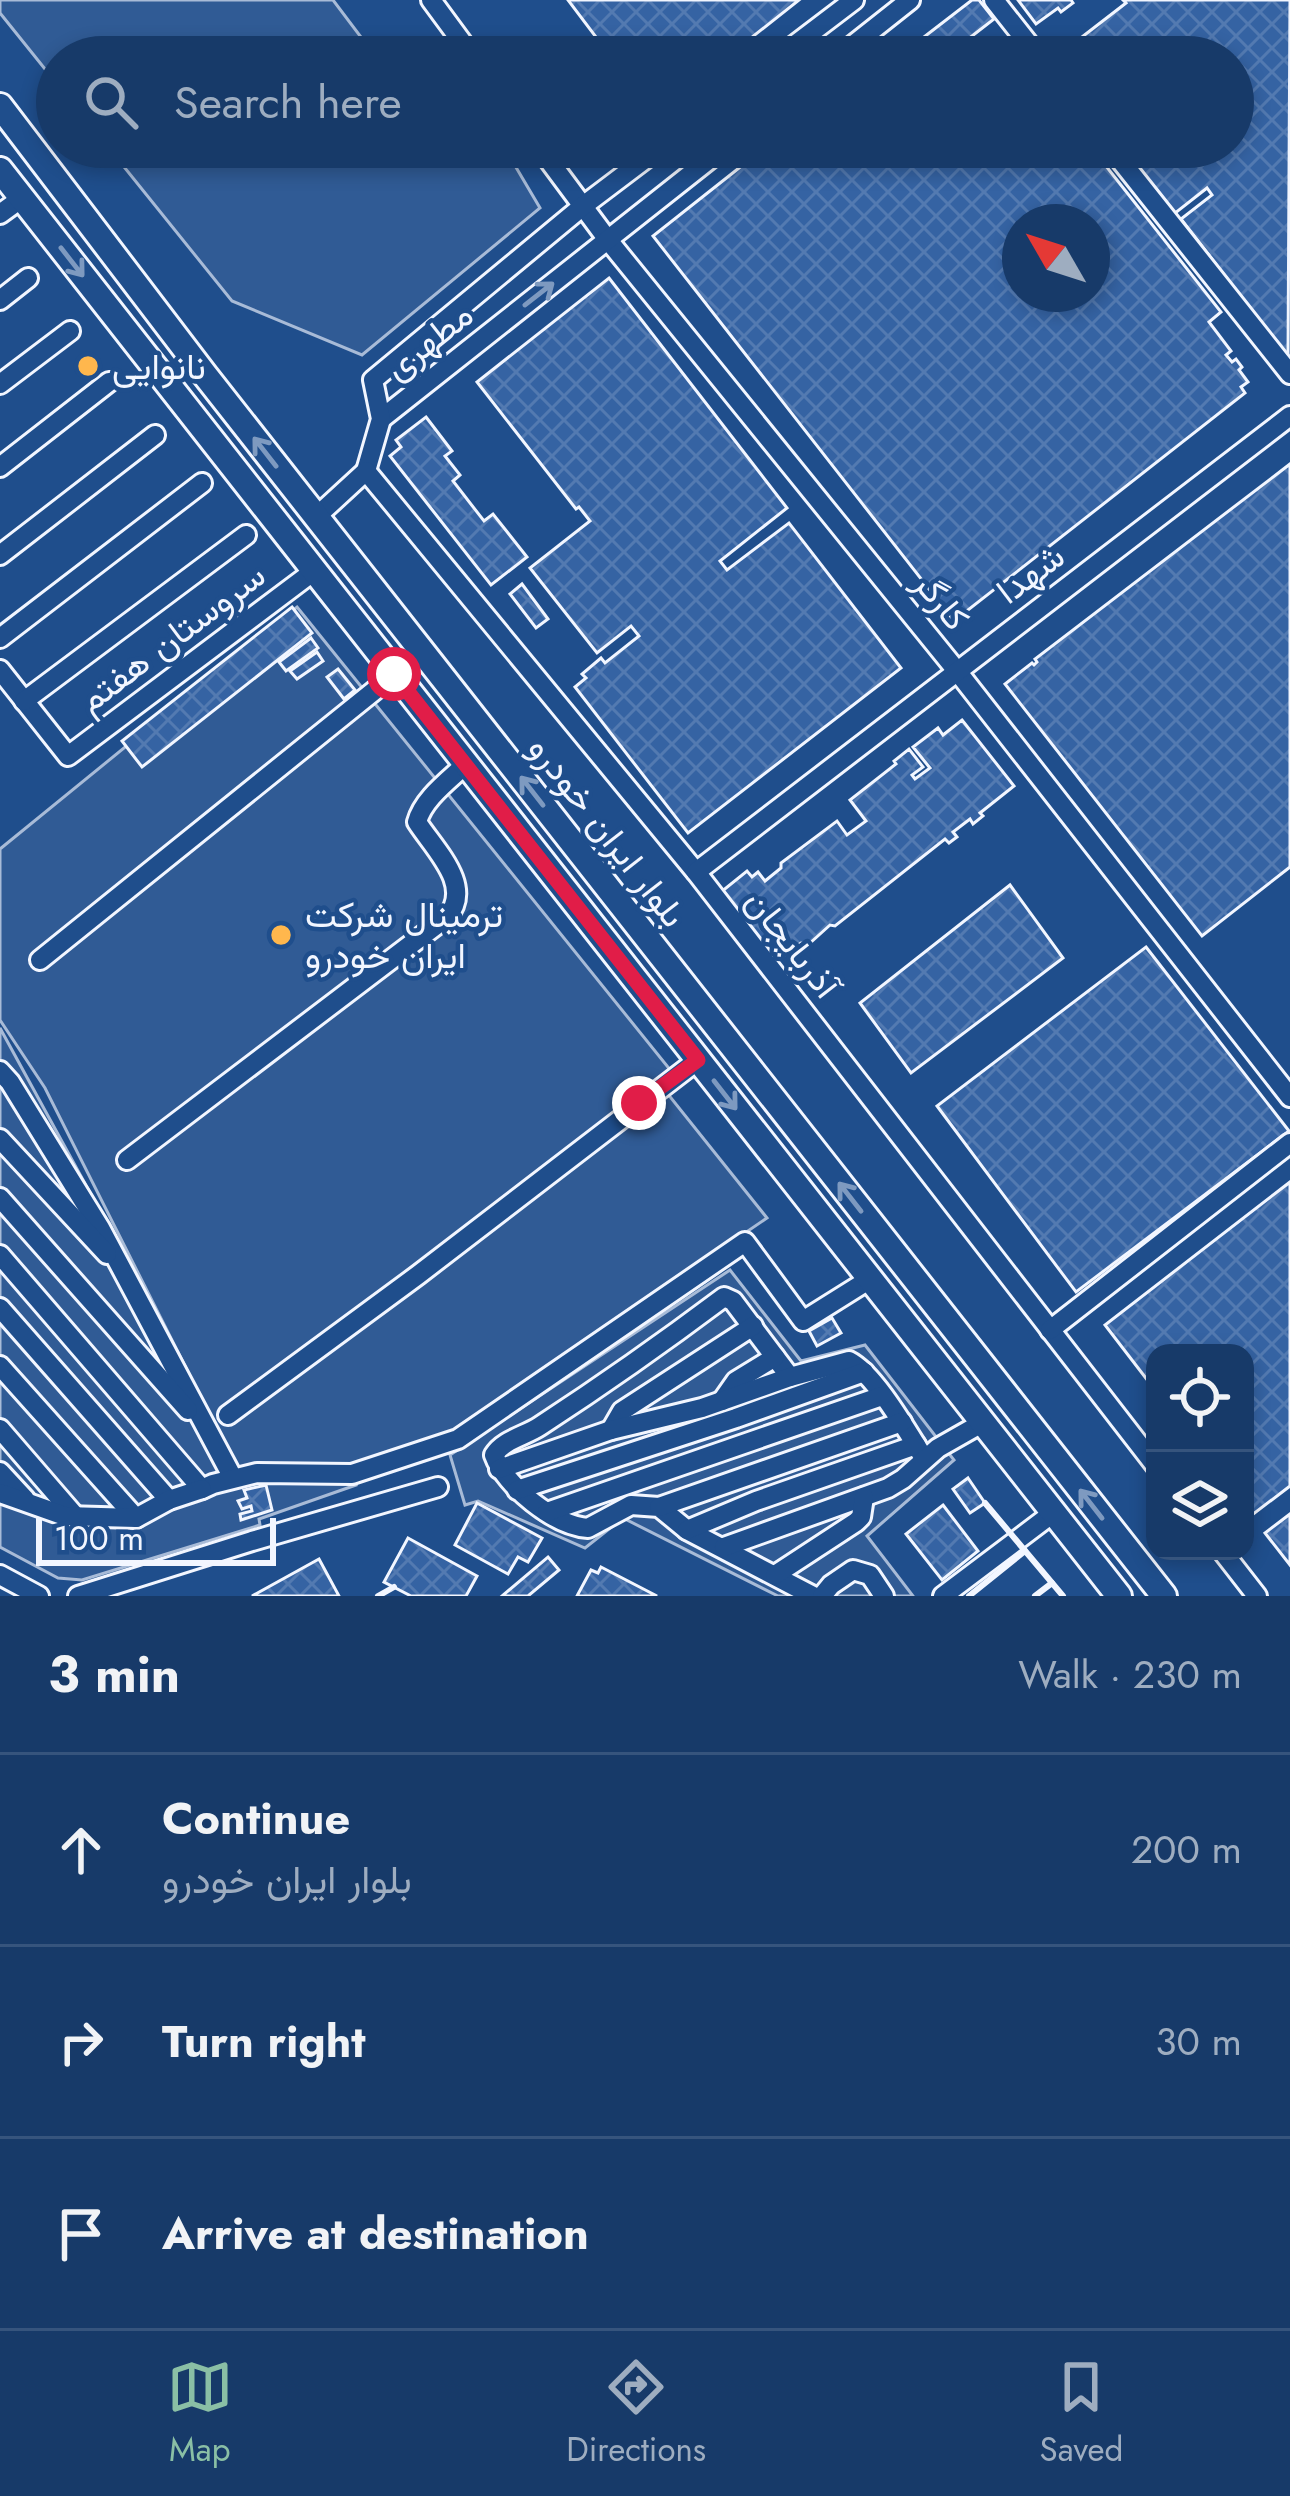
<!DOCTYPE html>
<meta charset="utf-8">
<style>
:root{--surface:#173a69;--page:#20416f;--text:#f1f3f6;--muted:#9eadc0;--line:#36547d;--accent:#8abfa5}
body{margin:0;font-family:Jost,Vazirmatn,sans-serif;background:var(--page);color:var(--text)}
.controls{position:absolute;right:36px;bottom:36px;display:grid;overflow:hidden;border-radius:24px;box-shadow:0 6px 18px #0003}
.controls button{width:108px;height:108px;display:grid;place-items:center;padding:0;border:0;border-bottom:3px solid var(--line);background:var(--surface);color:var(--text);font:60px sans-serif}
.compass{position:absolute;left:1002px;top:204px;width:108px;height:108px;border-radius:50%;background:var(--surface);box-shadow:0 6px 18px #0003;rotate:309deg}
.scale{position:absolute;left:36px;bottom:30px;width:240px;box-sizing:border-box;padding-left:12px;border:6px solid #f2f6ff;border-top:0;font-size:33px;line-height:42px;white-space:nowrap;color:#f2f6ff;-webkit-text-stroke:9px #1f4e8c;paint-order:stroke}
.stop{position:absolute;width:36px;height:36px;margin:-27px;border:9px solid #e11d48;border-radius:50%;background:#fff}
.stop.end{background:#e11d48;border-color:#fff;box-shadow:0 3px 12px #0008}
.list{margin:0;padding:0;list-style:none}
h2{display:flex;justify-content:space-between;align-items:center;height:156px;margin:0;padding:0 48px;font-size:51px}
h2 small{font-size:39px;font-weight:400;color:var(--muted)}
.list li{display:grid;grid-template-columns:78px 1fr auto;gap:36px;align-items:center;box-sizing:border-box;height:192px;padding:0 48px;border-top:3px solid var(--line)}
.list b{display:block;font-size:45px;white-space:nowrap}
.list p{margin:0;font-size:39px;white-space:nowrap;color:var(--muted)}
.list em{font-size:39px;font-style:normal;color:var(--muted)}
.icon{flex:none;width:66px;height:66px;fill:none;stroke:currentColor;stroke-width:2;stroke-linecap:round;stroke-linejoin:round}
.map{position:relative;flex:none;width:1290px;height:1596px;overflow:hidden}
.search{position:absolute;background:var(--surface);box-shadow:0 6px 18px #0003;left:36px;right:36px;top:36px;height:132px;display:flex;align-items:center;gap:30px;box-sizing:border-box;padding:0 42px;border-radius:66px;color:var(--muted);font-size:45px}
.sheet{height:732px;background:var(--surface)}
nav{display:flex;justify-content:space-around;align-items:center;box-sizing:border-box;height:168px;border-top:3px solid var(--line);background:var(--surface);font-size:33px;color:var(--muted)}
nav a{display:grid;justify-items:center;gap:6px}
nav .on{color:var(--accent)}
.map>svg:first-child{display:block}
</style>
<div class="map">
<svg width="1290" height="1596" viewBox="0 0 1290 1596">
<defs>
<pattern id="building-cross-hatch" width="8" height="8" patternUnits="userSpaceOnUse" patternTransform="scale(3)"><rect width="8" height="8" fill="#3563a3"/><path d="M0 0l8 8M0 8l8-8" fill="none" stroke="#537ab1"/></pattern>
</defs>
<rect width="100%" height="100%" fill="#1f4e8c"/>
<g fill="#305b95" stroke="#a8bbd7" stroke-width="3">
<polygon points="0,0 333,0 376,57 57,57 57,84 0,13"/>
<polygon points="108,147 504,147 540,208 362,355 232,301"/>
<polygon points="297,607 680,1082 667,1093 767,1218 453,1432 352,1474 356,1485 259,1519 260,1525 82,1580 58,1578 0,1547 0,1028 188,1372 45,1088 0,1020 0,849"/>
<polygon points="730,1270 801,1361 865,1345 954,1460 867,1536 913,1596 778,1596 623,1518 585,1548 478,1501 465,1505 450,1455"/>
</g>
<g fill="url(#building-cross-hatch)" stroke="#f2f6ff" stroke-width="3" fill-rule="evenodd">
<polygon points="568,0 799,0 727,57 611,57"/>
<polygon points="972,0 979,0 994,19 945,57 898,57 903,53 900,50 909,44 911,47"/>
<polygon points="1018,0 1071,0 1073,3 1061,12 1058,8 1036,24"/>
<polygon points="1123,0 1290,0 1288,358 1181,219 1212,195 1207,188 1174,214 1123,147 1233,147 1233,57 1056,57 1126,3"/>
<path d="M 782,147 L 1091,147 L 1221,312 L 1209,322 L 1231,351 L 1226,355 L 1232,362 L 1236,359 L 1242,367 L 1239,370 L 1248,382 L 1241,387 L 1245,393 L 954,621 L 653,236 L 758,153 L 764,161 ZM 1020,222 L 1092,222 L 1092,294 L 1020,294 Z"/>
<polygon points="609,278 787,508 720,561 727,570 789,523 901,668 688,833 575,687 586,678 582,674 601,658 605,663 639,636 631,626 597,653 530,568 590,521 579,507 576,509 477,382"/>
<polygon points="426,417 452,451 445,456 460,475 453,481 484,521 493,514 527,557 491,585 390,456 401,447 396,440"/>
<polygon points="1290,464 1290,867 1202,936 1005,684 1032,663 1034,665 1037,662 1035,659"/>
<polygon points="522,584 548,619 536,628 510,594"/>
<polygon points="292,607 312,633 142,767 122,741"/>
<polygon points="311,638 318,648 286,671 279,662"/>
<polygon points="317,652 323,661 297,679 290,671"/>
<polygon points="338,669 355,690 344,699 327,677"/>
<polygon points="962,720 1014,786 980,813 983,816 973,824 970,819 953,832 957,837 949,843 945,839 835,926 830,925 809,944 801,943 775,962 721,892 747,871 752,877 758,872 765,881 781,868 781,863 837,821 847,835 866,821 850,800 896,764 894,761 909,749 923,767 912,775 915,779 930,768 913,747 938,728 943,735"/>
<polygon points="1010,885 1063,958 911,1073 860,1003"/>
<polygon points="1146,947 1289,1131 1076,1292 937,1106"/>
<polygon points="1290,1182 1290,1486 1252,1515 1245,1507 1245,1353 1155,1353 1155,1390 1105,1325"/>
<polygon points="832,1318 841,1333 817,1346 809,1331"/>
<polygon points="968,1478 985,1503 970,1513 953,1489"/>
<polygon points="266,1485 272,1510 241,1520 240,1514 252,1511 251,1506 242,1509 238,1501 247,1498 244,1490"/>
<polygon points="477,1503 542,1538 528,1562 518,1557 508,1574 455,1545"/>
<polygon points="943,1505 978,1551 942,1580 906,1534"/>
<polygon points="1290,1514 1290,1565 1265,1533"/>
<polygon points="408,1538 477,1576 466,1596 411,1596 384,1582"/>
<polygon points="548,1557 559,1570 528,1596 502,1596"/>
<polygon points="319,1559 339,1596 252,1596"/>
<polygon points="601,1567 657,1596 577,1596 591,1570 598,1573"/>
</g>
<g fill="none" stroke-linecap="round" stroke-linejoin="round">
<g stroke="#f2f6ff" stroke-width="24">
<g id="minor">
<polyline points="431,0 473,57"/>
<polyline points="994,0 1039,57"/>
<polyline points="779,57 854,0"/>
<polyline points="838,57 910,0"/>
<polyline points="539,147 608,240 957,671 1290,1097"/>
<polyline points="1110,147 1290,374"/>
<polyline points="0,214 22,198"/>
<polyline points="0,300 28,278"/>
<polyline points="0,384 70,331"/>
<polyline points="381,419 725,147"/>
<polyline points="0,467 109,382"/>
<polyline points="366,471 381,419 373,380 583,206 661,147"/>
<polyline points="316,517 366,471 696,872 1155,1465"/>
<polyline points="0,555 155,435"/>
<polyline points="0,638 202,483"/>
<polyline points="0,670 68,756 314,571"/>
<polyline points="24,701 246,535"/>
<polyline points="696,872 1290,416"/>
<polyline points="40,960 395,674"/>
<polyline points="0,1071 10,1082 100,1228 233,1478"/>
<polyline points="0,1139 107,1254"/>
<path d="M 127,1160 L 447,917 C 474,886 435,850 417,822 C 423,799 448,781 466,764"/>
<polyline points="0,1198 188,1410"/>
<polyline points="0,1255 202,1489 213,1484 257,1473 352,1474 458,1439 745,1242 803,1321 870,1279"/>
<polyline points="0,1308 169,1500"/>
<polyline points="1050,1330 1290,1143"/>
<polyline points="0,1366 136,1518"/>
<path d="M 790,1377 L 733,1301 L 724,1297 C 664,1342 603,1385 540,1426 C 525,1436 503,1440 494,1455 C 505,1486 555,1526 588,1528 L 631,1505 L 659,1507 L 687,1530 L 813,1596"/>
<polyline points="722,1401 736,1381 775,1357"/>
<polyline points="228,1415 418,1275 698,1060"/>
<polyline points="0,1429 76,1517"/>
<polyline points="611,1430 622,1411 753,1326"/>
<path d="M 499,1469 L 611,1430 L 702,1408 L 790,1377 L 849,1361 C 875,1374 908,1433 924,1458"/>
<polyline points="0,1472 25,1499"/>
<polyline points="517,1490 736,1418 864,1372"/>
<polyline points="0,1493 65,1516 136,1518 169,1500 202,1489"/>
<polyline points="659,1507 902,1422"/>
<polyline points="547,1512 882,1396"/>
<polyline points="687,1530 756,1501 916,1445"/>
<polyline points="724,1547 888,1488 903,1479 938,1448 982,1423"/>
<polyline points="1222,1551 1257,1596"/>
<polyline points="0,1575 39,1596"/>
<polyline points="775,1575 856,1522 861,1517 864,1497"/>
<polyline points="78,1596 252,1541 438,1487"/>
<polyline points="822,1596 831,1585 853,1570 870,1575 884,1596"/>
<polyline points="943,1596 1053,1513"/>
</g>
</g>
<g stroke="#f2f6ff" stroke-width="30">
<g id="major">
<polyline points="0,106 205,375 1164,1596"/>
<polyline points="0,170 1119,1596"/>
</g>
</g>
<use href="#minor" stroke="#1f4e8c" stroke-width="18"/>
<use href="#major" stroke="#1f4e8c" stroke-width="24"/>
<g stroke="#f2f6ff" stroke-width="6">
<polyline points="985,1503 1063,1596"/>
<polyline points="378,1596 394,1587"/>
<polyline points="969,1596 1025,1551"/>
<polyline points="1035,1596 1052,1583"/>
</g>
</g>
<defs><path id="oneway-shaft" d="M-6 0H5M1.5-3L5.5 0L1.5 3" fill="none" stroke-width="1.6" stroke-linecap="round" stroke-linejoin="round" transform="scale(3)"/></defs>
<g stroke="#7e9ac0">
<use href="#oneway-shaft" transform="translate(72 262) rotate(52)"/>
<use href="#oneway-shaft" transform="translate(539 294) rotate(-38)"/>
<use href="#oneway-shaft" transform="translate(265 452) rotate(-128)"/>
<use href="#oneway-shaft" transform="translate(532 791) rotate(-128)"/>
<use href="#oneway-shaft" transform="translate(725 1095) rotate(52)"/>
<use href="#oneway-shaft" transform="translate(850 1197) rotate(-128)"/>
<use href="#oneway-shaft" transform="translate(1091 1504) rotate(-128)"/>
</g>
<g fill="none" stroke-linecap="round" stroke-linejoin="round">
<polyline stroke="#e11d48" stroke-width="15" points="394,674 698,1060 639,1103"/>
</g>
<g fill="#ffb74d" stroke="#1f4e8c" stroke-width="4.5">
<circle cx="88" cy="366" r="12"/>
<circle cx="281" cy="935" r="12"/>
</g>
<g text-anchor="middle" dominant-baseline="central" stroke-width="9" stroke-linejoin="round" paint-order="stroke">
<g font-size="36" fill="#f2f6ff" stroke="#1f4e8c">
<text transform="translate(428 340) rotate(-38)">مطهری</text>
<text transform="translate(1030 573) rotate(-37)">شهدا</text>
<text transform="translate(942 600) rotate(51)">کارگر</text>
<text transform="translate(171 637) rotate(-37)">سروستان هفتم</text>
<text transform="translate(608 831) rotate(52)">بلوار ایران خودرو</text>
<text transform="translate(793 943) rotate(52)">آذربایجان</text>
</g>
<g font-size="36" fill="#f2f6ff" stroke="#1f4e8c" text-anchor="start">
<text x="112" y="366">نانوایی</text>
<text x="305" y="914">ترمینال شرکت<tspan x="305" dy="41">ایران خودرو</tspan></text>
</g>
</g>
</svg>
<div class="controls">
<button><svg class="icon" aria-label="locate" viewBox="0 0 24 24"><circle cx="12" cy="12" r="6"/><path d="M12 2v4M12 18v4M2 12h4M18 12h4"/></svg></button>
<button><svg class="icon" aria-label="layers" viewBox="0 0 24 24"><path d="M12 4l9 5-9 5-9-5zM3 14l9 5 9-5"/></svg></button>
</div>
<svg class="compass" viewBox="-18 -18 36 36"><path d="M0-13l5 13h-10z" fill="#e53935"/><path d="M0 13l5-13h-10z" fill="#9eadc0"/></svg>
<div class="scale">100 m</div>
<div class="stop" style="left:394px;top:674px"></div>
<div class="stop end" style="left:639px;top:1103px"></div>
<div class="search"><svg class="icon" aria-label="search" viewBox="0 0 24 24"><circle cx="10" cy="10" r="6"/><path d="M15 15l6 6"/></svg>Search here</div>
</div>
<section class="sheet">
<h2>3 min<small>Walk · 230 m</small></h2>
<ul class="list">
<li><svg class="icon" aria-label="ahead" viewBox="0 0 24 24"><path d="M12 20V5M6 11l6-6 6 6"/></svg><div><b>Continue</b><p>بلوار ایران خودرو</p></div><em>200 m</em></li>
<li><svg class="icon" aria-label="right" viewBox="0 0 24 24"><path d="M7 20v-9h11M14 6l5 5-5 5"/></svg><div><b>Turn right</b></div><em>30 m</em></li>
<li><svg class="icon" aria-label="arrive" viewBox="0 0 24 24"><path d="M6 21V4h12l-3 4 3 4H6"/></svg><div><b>Arrive at destination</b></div></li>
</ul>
</section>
<nav>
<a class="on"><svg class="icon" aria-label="map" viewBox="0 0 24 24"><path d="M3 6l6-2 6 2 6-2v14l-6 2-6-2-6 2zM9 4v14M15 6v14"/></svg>Map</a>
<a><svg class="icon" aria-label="directions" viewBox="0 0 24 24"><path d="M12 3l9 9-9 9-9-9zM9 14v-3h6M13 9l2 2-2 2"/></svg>Directions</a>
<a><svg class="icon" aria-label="saved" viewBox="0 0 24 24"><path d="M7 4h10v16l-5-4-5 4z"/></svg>Saved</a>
</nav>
